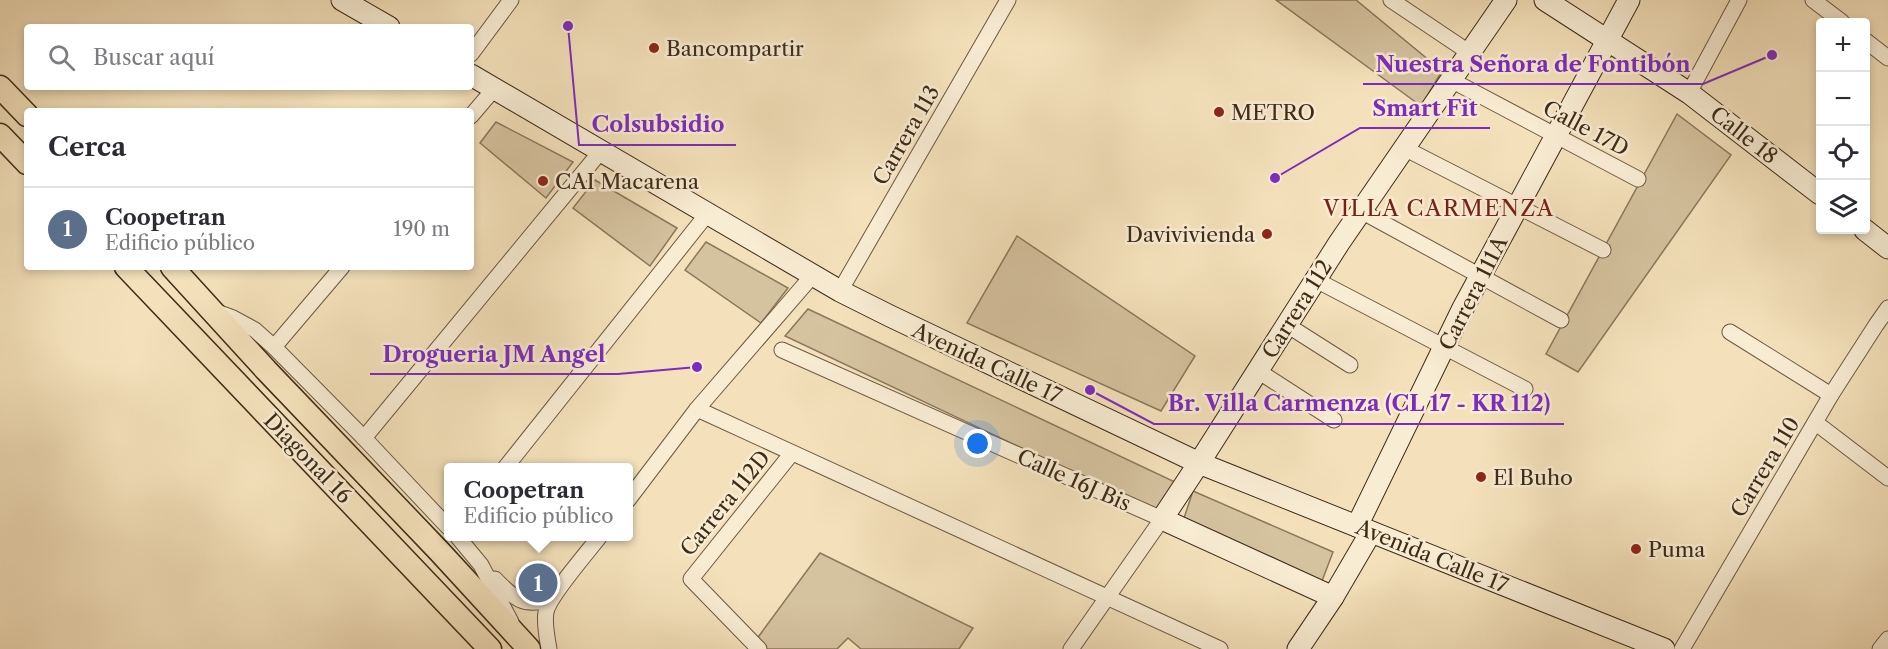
<!DOCTYPE html>
<html lang="es">
<meta charset="utf-8">
<style>
:root{--surface:#fff;--page:#f7f7f7;--text:#2b2b33;--muted:#7c7c81;--line:#e1e1e2;--accent:#8f2418}
body{margin:0;font-family:"Libre Caslon Text",serif;background:var(--page);color:var(--text)}
.controls{position:absolute;right:18px;top:18px;display:grid;overflow:hidden;border-radius:6px;box-shadow:0 3px 9px #0003}
.controls button{width:54px;height:54px;display:grid;place-items:center;padding:0;border:0;border-bottom:2px solid var(--line);background:var(--surface);color:var(--text);font:30px sans-serif}
.you{position:absolute;left:978px;top:444px;width:21px;height:21px;margin:-15px;border:4px solid #fff;border-radius:50%;background:#1a73e8;box-shadow:0 0 0 9px #1a73e833}
.badge{display:grid;place-items:center;width:39px;height:39px;border-radius:50%;background:var(--accent);color:#fff;font-size:20px;font-weight:700}
.pin{position:absolute;translate:-50% -50%;border:3px solid #fff;box-shadow:0 2px 6px #0006}
.popup{position:absolute;left:444px;top:463px;width:189px;height:78px;box-sizing:border-box;display:grid;place-content:center;border-radius:6px;background:var(--surface);filter:drop-shadow(0 2px 4px #0005);font-size:20px;white-space:nowrap;color:var(--muted)}
.popup b{font-size:22px;color:var(--text)}
.popup::after{content:'';position:absolute;left:50%;top:100%;margin-left:-12px;border:12px solid transparent;border-top-color:var(--surface)}
.list{margin:0;padding:0;list-style:none}
h2{display:flex;justify-content:space-between;align-items:center;height:78px;margin:0;padding:0 24px;font-size:26px}
h2 small{font-size:20px;font-weight:400;color:var(--muted)}
.list li{display:grid;grid-template-columns:39px 1fr auto;gap:18px;align-items:center;box-sizing:border-box;height:84px;padding:0 24px;border-top:2px solid var(--line)}
.list b{display:block;font-size:22px;white-space:nowrap}
.list p{margin:0;font-size:20px;white-space:nowrap;color:var(--muted)}
.list em{font-size:20px;font-style:normal;color:var(--muted)}
.icon{flex:none;width:33px;height:33px;fill:none;stroke:currentColor;stroke-width:2;stroke-linecap:round;stroke-linejoin:round}
.map{position:relative;flex:none;width:1888px;height:649px;overflow:hidden}
.search{position:absolute;background:var(--surface);box-shadow:0 3px 9px #0003;left:24px;top:24px;width:450px;height:66px;display:flex;align-items:center;gap:15px;box-sizing:border-box;padding:0 21px;border-radius:6px;color:var(--muted);font-size:22px}
.panel{position:absolute;background:var(--surface);box-shadow:0 3px 9px #0003;left:24px;top:108px;width:450px;height:162px;border-radius:6px}
.map>svg:first-child{display:block}
</style>
<div class="map">
<svg width="1888" height="649" viewBox="0 0 1888 649">
<rect width="100%" height="100%" fill="#f4e1bb"/>
<filter id="stains"><feTurbulence type="fractalNoise" baseFrequency=".00333" numOctaves="4"/><feColorMatrix values="0 0 0 0 .2 0 0 0 0 .09 0 0 0 0 .02 0 0 0 .5 -.17"/></filter>
<radialGradient id="worn" r=".72"><stop offset=".6" stop-color="#630" stop-opacity="0"/><stop offset="1" stop-color="#630" stop-opacity=".3"/></radialGradient>
<g fill="#d5c29f" stroke="#8a775c" stroke-width="1.5">
<polygon points="1276,0 1356,0 1442,71 1421,106"/>
<polygon points="1677,114 1731,155 1578,372 1546,354"/>
<polygon points="496,122 573,162 546,198 480,143"/>
<polygon points="595,180 677,228 650,266 573,208"/>
<polygon points="1017,236 1195,356 1161,411 967,323"/>
<polygon points="706,242 788,288 761,323 685,270"/>
<polygon points="808,309 1175,482 1157,512 785,336"/>
<polygon points="1193,491 1333,552 1322,581 1184,518"/>
<polygon points="820,553 973,628 959,649 861,649 848,638 837,649 765,649 756,640"/>
</g>
<g fill="none" stroke-linecap="round" stroke-linejoin="round">
<g stroke="#6c5941" stroke-width="17">
<g id="street">
<polyline points="1391,0 1470,53"/>
<polyline points="1813,0 1842,22"/>
<polyline points="1866,41 1888,58"/>
<polyline points="471,54 511,0"/>
<polyline points="1451,80 1638,179"/>
<polyline points="1689,93 1739,0"/>
<polyline points="471,116 494,89"/>
<polyline points="1404,148 1603,250"/>
<polyline points="1361,211 1561,320"/>
<polyline points="1316,280 1525,389"/>
<polyline points="840,291 1008,0"/>
<polyline points="217,312 233,318 255,330 274,347 364,438 448,527"/>
<polyline points="1287,325 1350,365"/>
<polyline points="1730,332 1831,395"/>
<polyline points="274,347 342,267"/>
<polyline points="782,350 1162,519 1071,649"/>
<polyline points="1258,371 1334,420"/>
<polyline points="697,409 1220,649"/>
<polyline points="1816,423 1888,478"/>
<polyline points="364,438 601,151"/>
<polyline points="505,468 708,213"/>
<polyline points="628,500 697,409 813,275"/>
<polyline points="457,536 481,565 511,622"/>
<path d="M 495,579 C 513,598 525,609 552,598"/>
<path d="M 549,649 C 547,638 544,623 546,612 C 549,596 588,552 600,536"/>
<polyline points="759,649 691,579 792,453"/>
<polyline points="1682,649 1831,395 1876,325 1888,308"/>
<polyline points="1880,649 1888,639"/>
</g>
</g>
<g stroke="#3e2c18" stroke-width="23">
<g id="secondary">
<polyline points="342,0 389,27"/>
<polyline points="1545,0 1689,93 1820,194"/>
<polyline points="471,75 840,291 890,316 1199,463 1664,649"/>
<polyline points="1865,230 1888,248"/>
<polyline points="1357,526 1462,310 1629,0"/>
<polyline points="1333,597 1162,519 1199,463 1339,243 1506,0"/>
<polyline points="1298,649 1333,597 1371,532"/>
</g>
</g>
<g stroke="#3e2c18" stroke-width="25">
<g id="primary">
<polyline points="0,87 27,115"/>
<polyline points="0,135 27,163"/>
<polyline points="126,267 490,649"/>
<polyline points="172,267 266,370 439,551 529,649"/>
</g>
</g>
<use href="#street" stroke="#f8ecd3" stroke-width="15"/>
<use href="#secondary" stroke="#f8ecd3" stroke-width="21"/>
<use href="#primary" stroke="#f4e1bb" stroke-width="22"/>
</g>
<g fill="#8f2418" stroke="#f8ecd3" stroke-width="2">
<circle cx="654" cy="48" r="6"/>
<circle cx="1219" cy="112" r="6"/>
<circle cx="543" cy="181" r="6"/>
<circle cx="1267" cy="234" r="6"/>
<circle cx="1481" cy="477" r="6"/>
<circle cx="1636" cy="549" r="6"/>
</g>
<g text-anchor="middle" dominant-baseline="central" stroke-width="5" stroke-linejoin="round" paint-order="stroke">
<g font-size="21" fill="#3e2c18" stroke="#f8ecd3" text-anchor="start">
<text x="666" y="48">Bancompartir</text>
<text x="1231" y="112">METRO</text>
<text x="555" y="181">CAI Macarena</text>
<text x="1255" y="234" text-anchor="end">Davivivienda</text>
<text x="1493" y="477">El Buho</text>
<text x="1648" y="549">Puma</text>
</g>
<g font-size="21" fill="#3e2c18" stroke="#f8ecd3">
<text transform="translate(1586 128) rotate(28)">Calle 17D</text>
<text transform="translate(906 135) rotate(-60)">Carrera 113</text>
<text transform="translate(1744 135) rotate(38)">Calle 18</text>
<text transform="translate(1473 293) rotate(-63)">Carrera 111A</text>
<text transform="translate(1297 309) rotate(-58)">Carrera 112</text>
<text transform="translate(987 363) rotate(25)">Avenida Calle 17</text>
<text transform="translate(308 458) rotate(46)">Diagonal 16</text>
<text transform="translate(1765 467) rotate(-59)">Carrera 110</text>
<text transform="translate(1074 480) rotate(24)">Calle 16J Bis</text>
<text transform="translate(725 503) rotate(-51)">Carrera 112D</text>
<text transform="translate(1432 556) rotate(22)">Avenida Calle 17</text>
</g>
<g font-size="22" letter-spacing="1.5" fill="#7a1f14" stroke="#f8ecd3">
<text x="1439" y="208">VILLA CARMENZA</text>
</g>
</g>
<path fill="none" stroke="#7b2cbf" stroke-width="2" d="M1772 55L1703 84H1363M1275 178L1360 128H1490M568 26L579 145H736M697 367L618 374H370M1090 390L1154 424H1564"/>
<g fill="#7b2cbf" stroke="#f8ecd3" stroke-width="2">
<circle cx="1772" cy="55" r="6"/>
<circle cx="1275" cy="178" r="6"/>
<circle cx="568" cy="26" r="6"/>
<circle cx="697" cy="367" r="6"/>
<circle cx="1090" cy="390" r="6"/>
</g>
<g font-size="22" text-anchor="middle" font-weight="bold" fill="#7b2cbf" stroke="#f8ecd3" stroke-width="5" stroke-linejoin="round" paint-order="stroke">
<text x="1533" y="72">Nuestra Señora de Fontibón</text>
<text x="1425" y="116">Smart Fit</text>
<text x="658" y="132">Colsubsidio</text>
<text x="494" y="362">Drogueria JM Angel</text>
<text x="1359" y="411">Br. Villa Carmenza (CL 17 - KR 112)</text>
</g>
<rect width="100%" height="100%" filter="url(#stains)"/>
<rect width="100%" height="100%" fill="url(#worn)"/>
</svg>
<div class="controls">
<button>+</button>
<button>−</button>
<button><svg class="icon" aria-label="locate" viewBox="0 0 24 24"><circle cx="12" cy="12" r="6"/><path d="M12 2v4M12 18v4M2 12h4M18 12h4"/></svg></button>
<button><svg class="icon" aria-label="layers" viewBox="0 0 24 24"><path d="M12 4l9 5-9 5-9-5zM3 14l9 5 9-5"/></svg></button>
</div>
<div class="you"></div>
<div class="pin badge" style="left:538px;top:583px;background:#5c6f8a">1</div>
<div class="popup"><b>Coopetran</b>Edificio público</div>
<div class="search"><svg class="icon" aria-label="search" viewBox="0 0 24 24"><circle cx="10" cy="10" r="6"/><path d="M15 15l6 6"/></svg>Buscar aquí</div>
<section class="panel">
<h2>Cerca<small></small></h2>
<ul class="list">
<li><span class="badge" style="background:#5c6f8a">1</span><div><b>Coopetran</b><p>Edificio público</p></div><em>190 m</em></li>
</ul>
</section>
</div>
